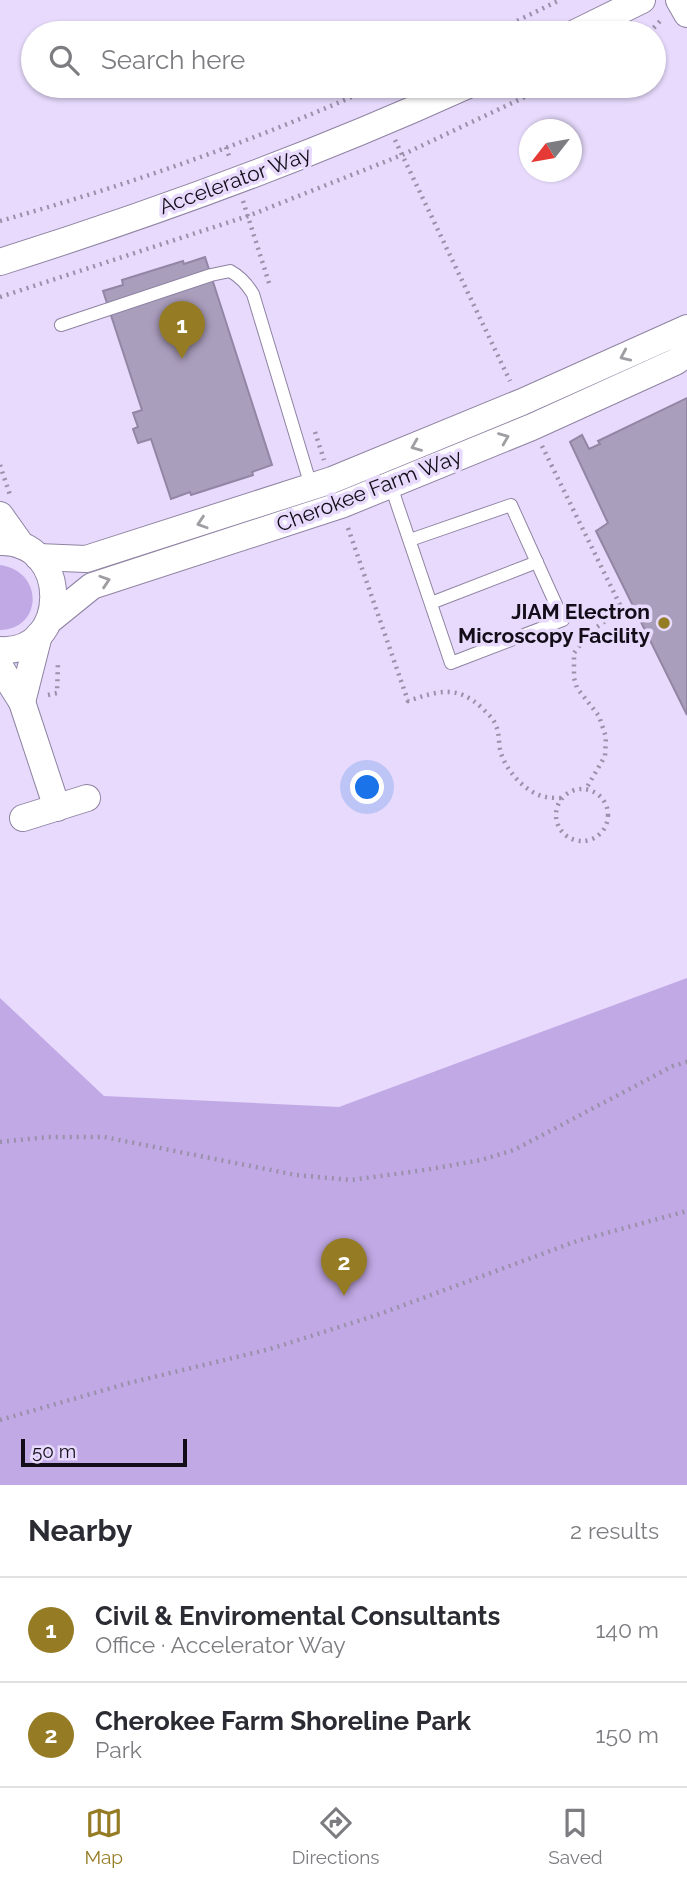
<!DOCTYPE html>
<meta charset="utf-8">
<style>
:root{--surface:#fff;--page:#f2f2f3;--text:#2b2b33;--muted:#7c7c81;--line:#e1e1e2;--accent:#957c24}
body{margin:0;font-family:Raleway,sans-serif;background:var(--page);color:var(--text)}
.compass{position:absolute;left:519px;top:119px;width:63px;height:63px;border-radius:50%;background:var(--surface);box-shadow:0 2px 5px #0004;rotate:239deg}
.scale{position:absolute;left:21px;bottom:18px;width:166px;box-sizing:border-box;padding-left:7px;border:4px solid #120d18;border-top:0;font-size:19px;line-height:24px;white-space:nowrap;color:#120d18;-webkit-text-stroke:5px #e7dafc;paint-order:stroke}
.you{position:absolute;left:368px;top:788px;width:24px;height:24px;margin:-18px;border:5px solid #fff;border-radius:50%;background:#1a73e8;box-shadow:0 0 0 10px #1a73e833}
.badge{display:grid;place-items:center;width:46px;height:46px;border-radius:50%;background:var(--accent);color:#fff;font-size:23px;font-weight:700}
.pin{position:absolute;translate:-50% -58px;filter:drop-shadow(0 2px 4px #0008)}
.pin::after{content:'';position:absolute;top:37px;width:24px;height:21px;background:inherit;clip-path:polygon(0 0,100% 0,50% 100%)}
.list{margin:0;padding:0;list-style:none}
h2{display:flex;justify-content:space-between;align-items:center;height:91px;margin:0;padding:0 28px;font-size:30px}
h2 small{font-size:23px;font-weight:400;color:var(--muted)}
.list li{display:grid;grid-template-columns:46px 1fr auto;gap:21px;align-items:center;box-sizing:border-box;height:105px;padding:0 28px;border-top:2px solid var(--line)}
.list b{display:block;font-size:26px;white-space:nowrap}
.list p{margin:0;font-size:23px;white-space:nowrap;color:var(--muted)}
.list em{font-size:23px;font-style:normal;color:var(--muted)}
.icon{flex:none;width:38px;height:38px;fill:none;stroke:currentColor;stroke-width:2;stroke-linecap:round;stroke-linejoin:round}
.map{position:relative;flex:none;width:687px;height:1485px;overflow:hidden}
.search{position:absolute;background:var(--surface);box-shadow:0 2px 5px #0004;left:21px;right:21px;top:21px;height:77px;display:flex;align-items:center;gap:18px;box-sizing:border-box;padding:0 24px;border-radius:38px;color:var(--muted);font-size:26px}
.sheet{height:301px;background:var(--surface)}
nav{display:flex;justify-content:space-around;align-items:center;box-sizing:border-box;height:98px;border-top:2px solid var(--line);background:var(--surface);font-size:19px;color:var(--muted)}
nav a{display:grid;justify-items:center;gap:4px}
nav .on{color:var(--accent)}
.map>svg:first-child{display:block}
</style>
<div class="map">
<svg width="687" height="1485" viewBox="0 0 687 1485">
<rect width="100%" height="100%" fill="#e7dafc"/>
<g fill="#c1a9e5">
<path d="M 0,565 C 44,571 43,629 0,630 Z"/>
<polygon points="687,978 687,1485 0,1485 0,998 104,1096 339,1107"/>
</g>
<g fill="#aa9ebd" stroke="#9286a4" stroke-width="2">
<polygon points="205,257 272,465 252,472 253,475 191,495 190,492 171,499 151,439 138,443 133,429 138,427 133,413 142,410 103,291 123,285 122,280 183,261 184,264"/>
<polygon points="687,398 687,715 596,531 608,523 570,442 582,435 589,449 600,444 598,441"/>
</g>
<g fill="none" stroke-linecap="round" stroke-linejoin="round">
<g stroke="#8f83a2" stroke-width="14">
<g id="lane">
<path d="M 61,325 L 211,275 L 230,271 C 241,277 247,284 253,294 L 311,486"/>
<polyline points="391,485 397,504 451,663 563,620 511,505 410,540"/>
<polyline points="431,603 537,562"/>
</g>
</g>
<g stroke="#8f83a2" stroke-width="28">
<g id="street">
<polyline points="679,0 687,14"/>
<polyline points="575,33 642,0"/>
<path d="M 0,262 C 158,212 314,155 466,86"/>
<polyline points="0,515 22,546"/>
<path d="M 0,542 C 72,540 70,655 0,650"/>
<polyline points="38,557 86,559 332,480 522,402 687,328"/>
<polyline points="50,620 92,586 341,505 532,427 675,362 687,354"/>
<polyline points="0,667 22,702 57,808"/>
<polyline points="22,702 39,635"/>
<polyline points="23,818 87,798"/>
</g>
</g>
<g stroke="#9a90aa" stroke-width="4.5" stroke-dasharray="2 5" stroke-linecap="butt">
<polyline points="492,33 560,0"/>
<polyline points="649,33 661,20"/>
<polyline points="371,88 376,100"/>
<polyline points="395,140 510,381"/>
<polyline points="226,147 230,159"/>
<polyline points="243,201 270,286"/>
<path d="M 0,221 C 128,185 255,141 376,86"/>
<polyline points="0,297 248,216 402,155 548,86"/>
<polyline points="315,432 324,460"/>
<polyline points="542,446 622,609 590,632 574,653 574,678 577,688 599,716 606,737 605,756 586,789"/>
<polyline points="0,465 10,495"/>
<path d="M 348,528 L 408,701 C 438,691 457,684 483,709 C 488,714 494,719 496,726 C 500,734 498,744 501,753 C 506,771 527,794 546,797 C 551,798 557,798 562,798"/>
<polyline points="48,695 57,693 58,662"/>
<circle cx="582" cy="815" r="26"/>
<polyline points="0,1142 48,1137 104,1137 296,1175 351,1180 425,1170 481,1160 514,1150 673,1066 687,1062"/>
<polyline points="0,1420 129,1383 270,1349 377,1315 577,1241 687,1211"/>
</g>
<use href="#lane" stroke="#fff" stroke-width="12"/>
<use href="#street" stroke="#fff" stroke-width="26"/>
</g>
<defs><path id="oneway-chevron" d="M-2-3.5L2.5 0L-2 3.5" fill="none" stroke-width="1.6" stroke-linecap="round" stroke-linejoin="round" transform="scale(1.75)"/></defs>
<g stroke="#a09ea3">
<use href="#oneway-chevron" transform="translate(625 356) rotate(156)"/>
<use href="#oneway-chevron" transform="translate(504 438) rotate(-22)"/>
<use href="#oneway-chevron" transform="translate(416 446) rotate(158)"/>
<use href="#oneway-chevron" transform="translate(202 523) rotate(162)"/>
<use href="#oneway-chevron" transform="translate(105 581) rotate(-18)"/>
</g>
<circle fill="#957c24" stroke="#e7dafc" stroke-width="2.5" cx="664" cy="623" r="7"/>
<g text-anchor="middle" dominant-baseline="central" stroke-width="7" stroke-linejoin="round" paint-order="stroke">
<g font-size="21" fill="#120d18" stroke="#e7dafc">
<text transform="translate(235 180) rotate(-20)">Accelerator Way</text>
<text transform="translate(369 490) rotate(-21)">Cherokee Farm Way</text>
</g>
<g font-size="21" font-weight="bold" fill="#120d18" stroke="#e7dafc" text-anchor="end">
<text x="650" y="611">JIAM Electron<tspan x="650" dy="24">Microscopy Facility</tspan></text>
</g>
</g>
</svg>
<svg class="compass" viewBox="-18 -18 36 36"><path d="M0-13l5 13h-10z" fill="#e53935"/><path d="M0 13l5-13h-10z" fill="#7c7c81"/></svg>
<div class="scale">50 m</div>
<div class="you"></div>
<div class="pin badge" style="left:182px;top:359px">1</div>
<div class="pin badge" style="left:344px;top:1296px">2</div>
<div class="search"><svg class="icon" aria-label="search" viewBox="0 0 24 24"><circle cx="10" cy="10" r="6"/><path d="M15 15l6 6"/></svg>Search here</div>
</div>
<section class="sheet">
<h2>Nearby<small>2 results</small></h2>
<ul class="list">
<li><span class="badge">1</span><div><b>Civil &amp; Enviromental Consultants</b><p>Office · Accelerator Way</p></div><em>140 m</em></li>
<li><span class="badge">2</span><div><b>Cherokee Farm Shoreline Park</b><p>Park</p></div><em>150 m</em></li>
</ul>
</section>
<nav>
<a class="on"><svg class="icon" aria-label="map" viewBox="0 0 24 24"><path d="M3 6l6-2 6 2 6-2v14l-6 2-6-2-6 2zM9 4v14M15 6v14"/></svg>Map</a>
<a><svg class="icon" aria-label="directions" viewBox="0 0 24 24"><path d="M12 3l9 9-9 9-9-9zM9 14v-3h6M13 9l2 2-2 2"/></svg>Directions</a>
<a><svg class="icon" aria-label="saved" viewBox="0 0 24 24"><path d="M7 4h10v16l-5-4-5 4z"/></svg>Saved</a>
</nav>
